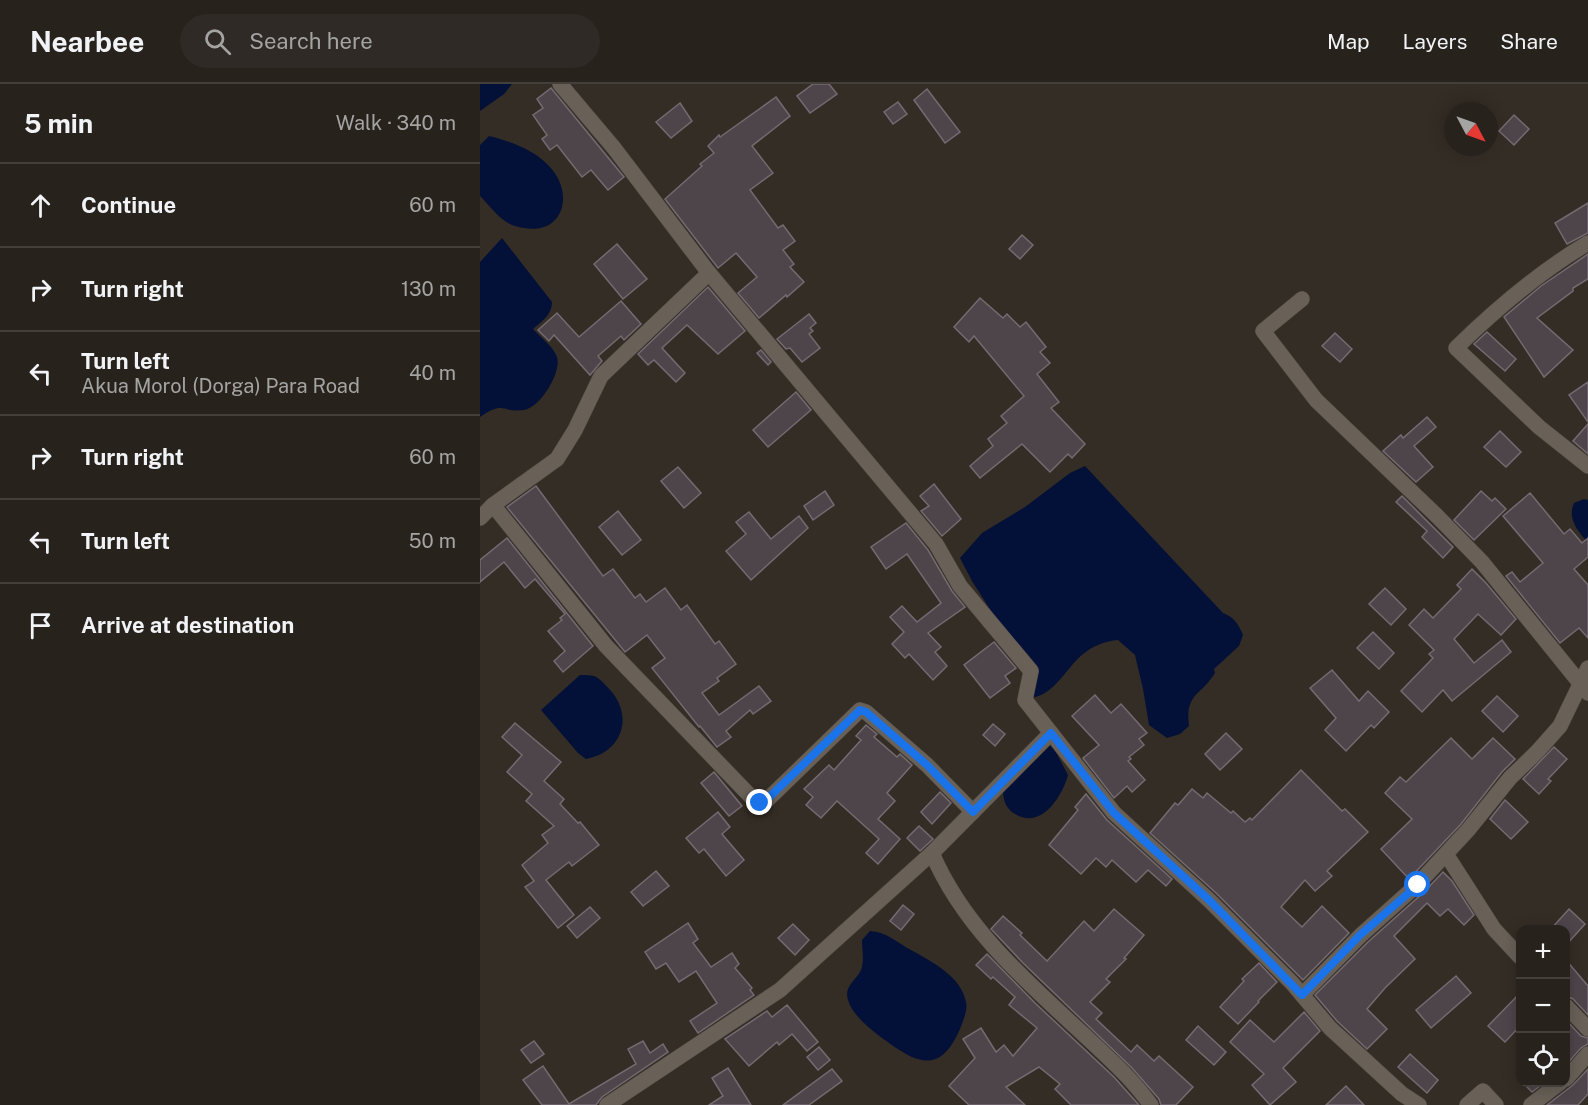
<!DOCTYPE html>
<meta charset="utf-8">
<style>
:root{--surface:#27221c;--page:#2f2a25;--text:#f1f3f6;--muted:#a4a4a3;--line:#433f3b}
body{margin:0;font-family:"Public Sans",sans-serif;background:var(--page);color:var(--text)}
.controls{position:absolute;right:18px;bottom:18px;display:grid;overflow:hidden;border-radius:12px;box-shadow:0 3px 15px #0003}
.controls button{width:54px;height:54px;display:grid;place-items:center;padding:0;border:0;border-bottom:2px solid var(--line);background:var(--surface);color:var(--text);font:30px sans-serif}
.compass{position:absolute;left:964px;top:18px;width:54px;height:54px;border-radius:50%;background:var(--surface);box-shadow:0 3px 15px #0003;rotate:131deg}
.stop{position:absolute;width:18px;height:18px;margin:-14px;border:4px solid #1a73e8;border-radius:50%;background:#fff}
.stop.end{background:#1a73e8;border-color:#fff;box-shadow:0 2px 6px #0008}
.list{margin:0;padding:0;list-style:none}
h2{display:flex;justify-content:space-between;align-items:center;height:78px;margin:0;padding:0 24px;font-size:26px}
h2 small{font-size:20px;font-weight:400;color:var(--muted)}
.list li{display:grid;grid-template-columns:39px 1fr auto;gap:18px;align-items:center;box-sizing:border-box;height:84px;padding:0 24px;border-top:2px solid var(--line)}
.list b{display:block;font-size:22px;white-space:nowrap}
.list p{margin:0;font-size:20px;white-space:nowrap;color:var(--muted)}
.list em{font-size:20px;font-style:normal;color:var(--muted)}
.icon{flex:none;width:33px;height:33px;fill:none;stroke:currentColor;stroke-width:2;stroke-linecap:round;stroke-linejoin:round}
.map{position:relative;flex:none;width:1108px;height:1021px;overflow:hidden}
header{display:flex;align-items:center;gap:36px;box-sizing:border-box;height:84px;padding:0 30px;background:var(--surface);border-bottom:2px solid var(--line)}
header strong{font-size:28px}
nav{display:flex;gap:33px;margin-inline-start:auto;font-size:21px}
.search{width:420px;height:54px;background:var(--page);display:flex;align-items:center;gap:15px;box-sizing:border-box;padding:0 21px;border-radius:33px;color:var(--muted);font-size:22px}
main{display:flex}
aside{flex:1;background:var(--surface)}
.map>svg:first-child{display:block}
</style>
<header>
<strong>Nearbee</strong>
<div class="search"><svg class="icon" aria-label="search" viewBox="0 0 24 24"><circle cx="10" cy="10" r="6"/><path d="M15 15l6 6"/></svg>Search here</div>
<nav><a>Map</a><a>Layers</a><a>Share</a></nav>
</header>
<main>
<aside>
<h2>5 min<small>Walk · 340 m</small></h2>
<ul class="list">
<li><svg class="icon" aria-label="ahead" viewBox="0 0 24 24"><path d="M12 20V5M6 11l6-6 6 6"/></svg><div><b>Continue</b></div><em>60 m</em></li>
<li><svg class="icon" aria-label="right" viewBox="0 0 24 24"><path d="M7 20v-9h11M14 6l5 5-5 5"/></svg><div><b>Turn right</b></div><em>130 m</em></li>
<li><svg class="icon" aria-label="left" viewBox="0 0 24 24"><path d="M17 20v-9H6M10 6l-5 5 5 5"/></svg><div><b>Turn left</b><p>Akua Morol (Dorga) Para Road</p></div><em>40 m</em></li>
<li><svg class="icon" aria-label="right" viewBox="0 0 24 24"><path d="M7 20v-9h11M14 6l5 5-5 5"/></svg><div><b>Turn right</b></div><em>60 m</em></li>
<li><svg class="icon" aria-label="left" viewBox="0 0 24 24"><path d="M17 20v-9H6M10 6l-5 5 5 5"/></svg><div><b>Turn left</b></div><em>50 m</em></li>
<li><svg class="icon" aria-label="arrive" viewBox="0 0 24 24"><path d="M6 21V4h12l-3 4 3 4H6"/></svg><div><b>Arrive at destination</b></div></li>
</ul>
</aside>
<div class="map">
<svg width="1108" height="1021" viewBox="0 0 1108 1021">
<rect width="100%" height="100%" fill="#342d25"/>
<g fill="#031037">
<polygon points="0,0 32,0 24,10 0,27"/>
<path d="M 9,52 C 29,57 52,65 67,80 C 97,108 84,157 35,142 C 21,138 10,122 0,112 L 0,61 Z"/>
<path d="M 22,154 L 72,218 C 72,231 62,237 53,245 C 60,253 73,262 77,273 C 82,288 60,324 44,326 C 21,329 25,316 0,333 L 0,178 Z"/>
<path d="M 605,382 L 743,529 C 754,533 759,541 763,551 L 759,562 L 734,585 L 735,589 C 720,613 705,609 709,642 L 700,650 L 687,654 L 669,641 L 663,605 L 655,571 L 638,556 C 625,557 613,562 603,570 C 586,584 574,612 550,614 L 552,601 L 522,544 L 492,497 L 480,474 L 502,449 L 545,423 L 590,389 Z"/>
<path d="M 1104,415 L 1108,416 L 1108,459 C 1098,447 1087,435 1094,419 Z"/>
<path d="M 100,591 C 104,591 111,591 114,592 C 121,595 127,603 132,608 C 154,636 140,669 106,675 L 98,669 L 61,626 Z"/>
<path d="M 570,657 L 588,691 C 582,713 561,746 535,730 C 526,725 523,716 523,706 Z"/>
<path d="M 390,847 C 407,848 416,858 431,866 C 452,878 481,892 486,918 C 488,926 483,937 480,945 C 462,986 442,983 409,959 C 395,949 373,933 368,916 C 364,903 374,898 380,888 C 385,879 382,866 382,856 Z"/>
</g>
<g fill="#4e454b" stroke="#756a71" stroke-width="1.5">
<polygon points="333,0 349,0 357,10 330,29 317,12"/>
<polygon points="71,4 144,93 128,106 111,86 102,93 77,61 70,66 62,55 67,51 53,31 63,24 57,15"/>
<polygon points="447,5 480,48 465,59 434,16"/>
<polygon points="296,13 310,32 272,62 293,89 270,106 298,144 303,141 315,157 303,166 314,180 310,183 324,198 307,213 306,211 279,234 258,209 277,193 256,169 238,184 185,115 222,82 220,80 234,69 228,62 239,51 240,53"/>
<polygon points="418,18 427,30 413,40 404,28"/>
<polygon points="200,19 212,37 191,54 176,38"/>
<polygon points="1034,31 1049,45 1034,61 1019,47"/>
<polygon points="1108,119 1108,149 1087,160 1075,139"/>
<polygon points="542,151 553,161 540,175 529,165"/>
<polygon points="137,160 167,195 143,215 114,180"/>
<polygon points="1108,170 1108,195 1093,204 1093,207 1057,234 1093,266 1064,293 1024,233 1061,202"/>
<polygon points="228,203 265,247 238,270 207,241 182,264 205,289 196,298 174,276 168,281 158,270"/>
<polygon points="500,214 523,234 527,230 540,243 546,238 566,263 560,268 570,279 557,290 579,318 571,324 605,360 592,374 588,370 570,388 542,360 500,394 490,382 513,362 508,355 527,339 521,332 544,312 494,252 489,258 474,243"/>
<polygon points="141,217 161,240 144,256 141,252 118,272 122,277 110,291 74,251 69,257 58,246 77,229 99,253"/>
<polygon points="329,230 336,239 330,244 333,247 329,250 340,264 322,278 310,264 306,265 297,255"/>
<polygon points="1007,248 1036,275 1025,287 994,260"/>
<polygon points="855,249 872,265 860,278 842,262"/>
<polygon points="281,266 291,278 288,281 277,269"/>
<polygon points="1108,298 1108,338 1089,311"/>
<polygon points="316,308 331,326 288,363 273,346"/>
<polygon points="947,333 956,343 934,362 953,383 936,398 903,367 921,351 923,354"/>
<polygon points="1108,340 1108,370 1093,357"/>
<polygon points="1020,347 1041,368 1026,383 1004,363"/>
<polygon points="198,383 221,409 204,424 181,397"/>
<polygon points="454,400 481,435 462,452 441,427 449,422 440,412"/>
<polygon points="56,402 123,492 133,485 155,514 160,510 166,518 185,504 201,526 207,521 235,560 239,557 256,580 237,594 239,597 222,609 239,631 279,602 291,617 273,630 270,626 246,647 251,653 237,663 220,642 219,643 172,584 185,574 167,551 145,568 27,423"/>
<polygon points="345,407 354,421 333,436 324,422"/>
<polygon points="1001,407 1012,417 1015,414 1026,425 994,456 974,436"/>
<polygon points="1050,409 1084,450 1090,445 1102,459 1108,454 1108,473 1094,485 1108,501 1108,554 1099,544 1080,559 1026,492 1032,488 1040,498 1063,479 1023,432"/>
<polygon points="922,412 973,463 963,474 942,453 947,447 916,418"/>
<polygon points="138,427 161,456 142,471 119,443"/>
<polygon points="269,428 291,455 319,432 328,444 271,496 246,467 266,450 256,438"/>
<polygon points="426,439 448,466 472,507 485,523 448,549 461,563 455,568 467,582 453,596 429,570 425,574 412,560 424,548 410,533 422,522 437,538 461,519 427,470 406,485 391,463"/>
<polygon points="27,454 113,562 83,588 74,577 85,567 68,547 82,536 80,534 85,530 55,495 45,504 24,478 0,498 0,476"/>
<polygon points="992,485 1006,499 1036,535 1021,551 998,530 974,555 994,579 1022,556 1031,568 972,617 963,606 942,628 921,607 953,574 949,570 954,566 929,541 944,525 953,534 981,505 977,501"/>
<polygon points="905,504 926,525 911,541 889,520"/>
<polygon points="893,548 914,569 899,585 877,564"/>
<polygon points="514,558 536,584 525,592 530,599 510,614 484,581"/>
<polygon points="852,586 879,617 888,607 909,628 894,644 891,641 866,667 845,646 856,634 830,604"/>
<polygon points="615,611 631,629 641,620 667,649 659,655 664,661 649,673 651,675 648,677 665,696 652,708 647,702 634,714 603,674 619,661 592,632"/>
<polygon points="1017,612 1038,632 1023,648 1002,627"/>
<polygon points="35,639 81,678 64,697 84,715 80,720 98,739 100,738 119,761 92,782 89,778 66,796 94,831 78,844 45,803 54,797 42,781 68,759 62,751 74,742 46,717 52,710 27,688 42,671 22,653"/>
<polygon points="513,640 525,650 515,662 503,651"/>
<polygon points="386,641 397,650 394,653 417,673 420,670 432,681 407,709 415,717 398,735 420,755 398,780 386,769 399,755 357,717 341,734 326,721 333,713 324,705 349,681 354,686 381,656 376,652"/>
<polygon points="746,649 762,665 740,686 725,670"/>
<polygon points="971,654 992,675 1013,654 1035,675 1022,688 981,740 929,795 901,765 932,735 905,709 920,693 926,698"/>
<polygon points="1074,663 1087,675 1068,695 1071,697 1059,710 1043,695"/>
<polygon points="821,686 862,727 865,725 888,748 847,787 852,792 835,807 825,796 801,823 822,843 842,822 869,849 823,896 736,809 670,749 695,719 698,721 712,705 723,714 727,709 751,729 753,727 765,738 770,734 772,736"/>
<polygon points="234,688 262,722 249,732 221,699"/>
<polygon points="460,708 471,719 452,740 441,728"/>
<polygon points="606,710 627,736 692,795 686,802 668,786 656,798 632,776 626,783 616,774 601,790 569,761 598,726 595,723"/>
<polygon points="1025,716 1048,738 1031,755 1010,735"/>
<polygon points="238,728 250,743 242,750 264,776 246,792 224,765 219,769 206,754"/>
<polygon points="439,742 453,755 440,767 427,754"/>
<polygon points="176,787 189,802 163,822 151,808"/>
<polygon points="963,788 972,797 994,831 984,841 968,825 960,832 947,819 914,852 935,875 905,904 887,925 907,945 887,965 857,937 835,911 888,858 944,808"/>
<polygon points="423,821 434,830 421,846 410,837"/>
<polygon points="110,823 120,834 97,854 87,842"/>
<polygon points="634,825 664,851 644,874 646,875 626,895 630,898 610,918 622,929 616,935 651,968 657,961 674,977 679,972 713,1003 696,1021 681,1021 679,1015 652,984 543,879 511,845 523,832 542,849 540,851 567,877 604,837 614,847"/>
<polygon points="1089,825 1105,840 1086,861 1086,846 1070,846"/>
<polygon points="208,839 218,855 213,859 231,883 252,869 259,880 255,884 272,904 270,906 274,911 218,949 210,937 237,919 216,887 199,898 186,879 176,885 165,868"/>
<polygon points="313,840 329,856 315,871 298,854"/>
<polygon points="507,870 555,919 634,993 659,1021 591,1021 575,1005 580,1000 559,983 526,1003 545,1021 489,1021 469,1002 495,974 483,955 501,944 516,968 524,961 533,972 557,944 529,921 535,913 513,893 511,895 496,881"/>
<polygon points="1086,876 1108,902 1108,931 1093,915 1086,912"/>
<polygon points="779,879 797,898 778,917 779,918 758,940 740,923 764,897 762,895"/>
<polygon points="976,892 991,909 951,944 936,926"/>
<polygon points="1041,908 1041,941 1025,958 1008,942"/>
<polygon points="307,921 338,958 327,967 312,950 299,961 297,958 269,982 245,955 287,927 292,933"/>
<polygon points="824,928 840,947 803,984 816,998 790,1021 772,1001 784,990 750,958 770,936 794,958"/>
<polygon points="1086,936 1101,952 1108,954 1108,960 1101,964 1086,981"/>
<polygon points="718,942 746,968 734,981 706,956"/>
<polygon points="54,957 64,970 51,979 41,966"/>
<polygon points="163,957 170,969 183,960 188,968 122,1013 116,1021 62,1021 43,996 63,982 89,1020 156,980 148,965"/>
<polygon points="339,963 350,976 338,986 327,973"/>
<polygon points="930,970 958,996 947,1009 918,983"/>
<polygon points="248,984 271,1021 229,1021 243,1012 232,994"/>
<polygon points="352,985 362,997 329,1021 303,1021"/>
<polygon points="1108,985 1108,1010 1098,1021 1067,1021 1093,1001"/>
<polygon points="1043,999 1064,999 1052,1008"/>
<polygon points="866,1002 884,1021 846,1021"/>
</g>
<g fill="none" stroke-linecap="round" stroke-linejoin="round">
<g stroke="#514b44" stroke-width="16">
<g id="minor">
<polyline points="80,0 134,64 229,189 456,460 480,502 551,587 545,616 634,729 729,816 812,899 850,944 922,1010 939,1021"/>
<path d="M 1108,159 C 1059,188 1017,224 976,264 L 1059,343 L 1108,382"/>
<polyline points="822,215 783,247 836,316 957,432 1002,478 1108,609"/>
<polyline points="13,421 126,562 276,718 284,719 380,626 386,628 447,681 493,728"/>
<polyline points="0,434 13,421 77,375 95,346 121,292 229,189"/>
<path d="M 452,769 C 490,859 574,919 641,986 C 652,997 662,1009 671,1021"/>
<polyline points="966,770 1014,845 1040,873"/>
<polyline points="822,911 881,851 937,801 988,746 1030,694 1057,668 1080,642 1108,584"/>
<polyline points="1086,922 1108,945"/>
<polyline points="1086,995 1108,970"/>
<polyline points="127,1021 300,906 452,769 571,649"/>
<polyline points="987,1021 1003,1007 1016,1021"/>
<polyline points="1051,1021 1081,998"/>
</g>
</g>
<use href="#minor" stroke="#696158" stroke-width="15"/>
</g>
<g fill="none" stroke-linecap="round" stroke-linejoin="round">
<polyline stroke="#1a73e8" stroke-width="8" points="280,719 284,718 380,626 386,628 447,681 493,728 571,649 634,729 729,816 822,911 880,851 938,801"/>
</g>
</svg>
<div class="controls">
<button>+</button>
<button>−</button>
<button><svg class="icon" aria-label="locate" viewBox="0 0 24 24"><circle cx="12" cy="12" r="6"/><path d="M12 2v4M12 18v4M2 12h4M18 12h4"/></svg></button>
</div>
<svg class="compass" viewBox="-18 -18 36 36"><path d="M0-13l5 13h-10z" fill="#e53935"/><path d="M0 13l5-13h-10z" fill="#a4a4a3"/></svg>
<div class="stop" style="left:938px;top:801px"></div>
<div class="stop end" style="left:280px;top:719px"></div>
</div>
</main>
